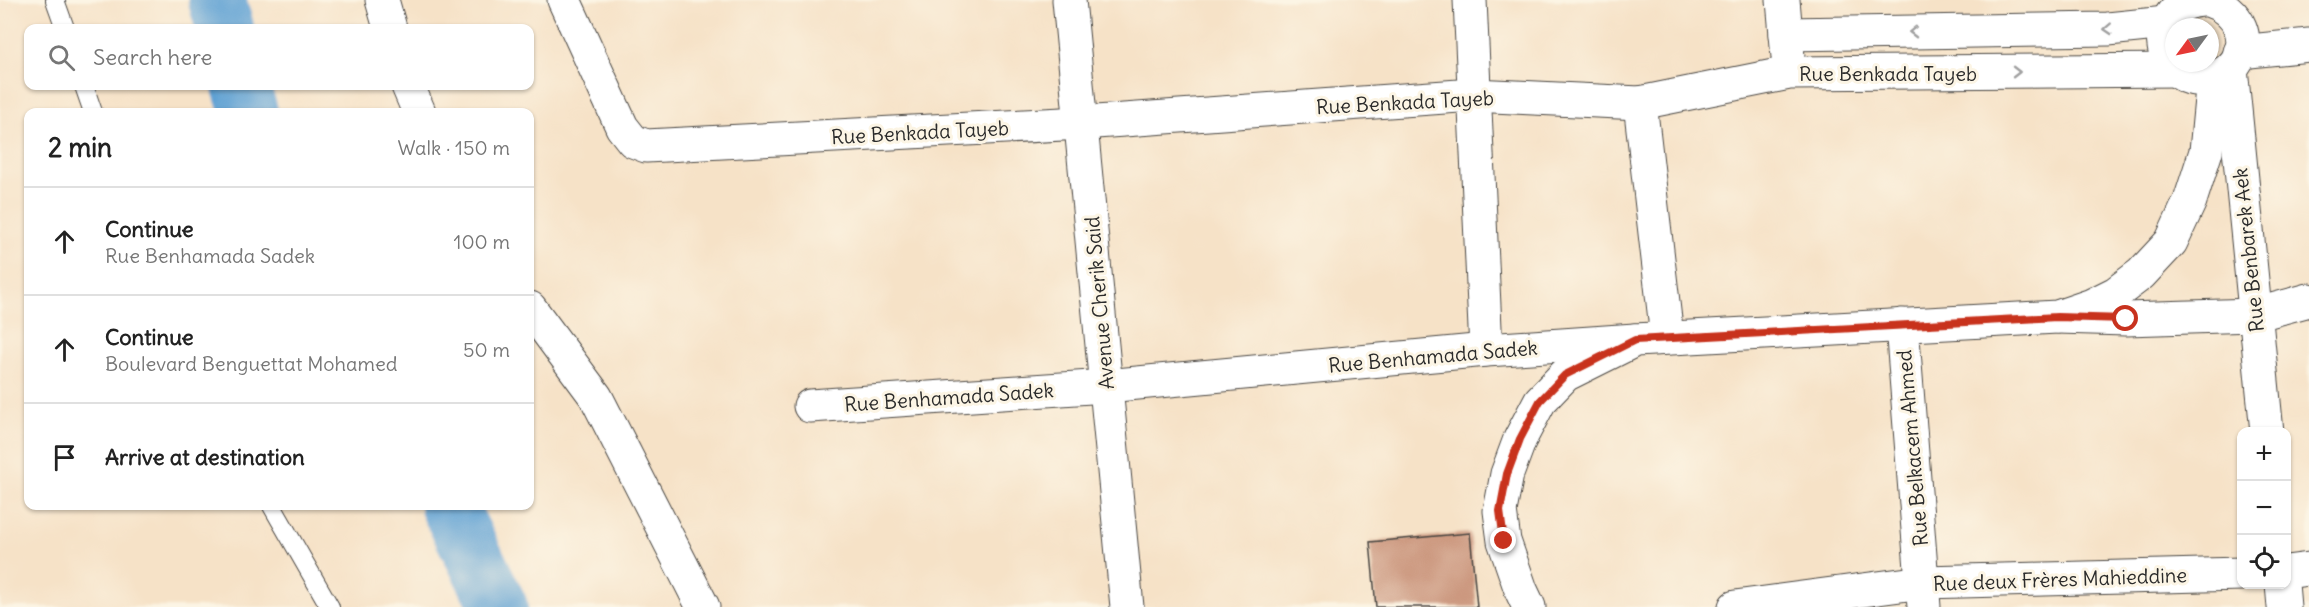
<!DOCTYPE html>
<meta charset="utf-8">
<style>
:root{--surface:#fff;--page:#f6f6f6;--text:#222;--muted:#767676;--line:#e0e0e0}
body{margin:0;font-family:Delius,sans-serif;background:var(--page);color:var(--text)}
.controls{position:absolute;right:18px;bottom:18px;display:grid;overflow:hidden;border-radius:12px;box-shadow:0 2px 4px #0004}
.controls button{width:54px;height:54px;display:grid;place-items:center;padding:0;border:0;border-bottom:2px solid var(--line);background:var(--surface);color:var(--text);font:30px sans-serif}
.compass{position:absolute;left:2165px;top:18px;width:54px;height:54px;border-radius:50%;background:var(--surface);box-shadow:0 2px 4px #0004;rotate:237deg}
.stop{position:absolute;width:18px;height:18px;margin:-14px;border:4px solid #c8321e;border-radius:50%;background:#fff}
.stop.end{background:#c8321e;border-color:#fff;box-shadow:0 2px 6px #0008}
.list{margin:0;padding:0;list-style:none}
h2{display:flex;justify-content:space-between;align-items:center;height:78px;margin:0;padding:0 24px;font-size:26px}
h2 small{font-size:20px;font-weight:400;color:var(--muted)}
.list li{display:grid;grid-template-columns:39px 1fr auto;gap:18px;align-items:center;box-sizing:border-box;height:108px;padding:0 24px;border-top:2px solid var(--line)}
.list b{display:block;font-size:22px;white-space:nowrap}
.list p{margin:0;font-size:20px;white-space:nowrap;color:var(--muted)}
.list em{font-size:20px;font-style:normal;color:var(--muted)}
.icon{flex:none;width:33px;height:33px;fill:none;stroke:currentColor;stroke-width:2;stroke-linecap:round;stroke-linejoin:round}
.map{position:relative;flex:none;width:2309px;height:607px;overflow:hidden}
.search{position:absolute;background:var(--surface);box-shadow:0 2px 4px #0004;left:24px;top:24px;width:510px;height:66px;display:flex;align-items:center;gap:15px;box-sizing:border-box;padding:0 21px;border-radius:12px;color:var(--muted);font-size:22px}
.panel{position:absolute;background:var(--surface);box-shadow:0 2px 4px #0004;left:24px;top:108px;width:510px;height:402px;border-radius:12px}
.map>svg:first-child{display:block}
</style>
<div class="map">
<svg width="2309" height="607" viewBox="0 0 2309 607">
<rect width="100%" height="100%" fill="#fcf5e5"/>
<filter id="ink" filterUnits="userSpaceOnUse"><feTurbulence type="fractalNoise" baseFrequency=".0167" numOctaves="2"/><feDisplacementMap in="SourceGraphic" scale="12" xChannelSelector="R" yChannelSelector="G"/><feConvolveMatrix kernelMatrix="1 2 1 2 8 2 1 2 1" color-interpolation-filters="sRGB"/></filter>
<filter id="wash" filterUnits="userSpaceOnUse"><feTurbulence type="fractalNoise" baseFrequency=".008" numOctaves="4" result="noise"/><feDisplacementMap in="SourceGraphic" scale="24" xChannelSelector="R" yChannelSelector="G"/><feGaussianBlur stdDeviation="1.35" result="paint"/><feColorMatrix in="noise" values="0 0 0 0 0 0 0 0 0 0 0 0 0 0 0 0 0 1.4 0 .05"/><feComposite in="paint" operator="in"/></filter>
<g filter="url(#wash)">
<rect width="100%" height="100%" fill="#f6e2c7"/>
<g fill="none" stroke-linecap="round" stroke-linejoin="round">
<g stroke="#60a2d4" stroke-width="58">
<polyline points="217,0 225,28"/>
<polyline points="241,86 249,112"/>
<polyline points="449,506 499,607"/>
</g>
</g>
<g id="blocks">
<polygon fill="#cc987f" points="1470,533 1477,607 1376,607 1370,542"/>
</g>
</g>
<g filter="url(#ink)">
<use href="#blocks" fill-opacity="0" stroke="#494642" stroke-width="1.5"/>
<g fill="none" stroke-linecap="round" stroke-linejoin="round">
<g stroke="#494642" stroke-width="20">
<g id="lane">
<polyline points="55,0 65,28"/>
<polyline points="84,86 93,112"/>
<polyline points="272,506 330,607"/>
</g>
</g>
<g stroke="#494642" stroke-width="35">
<g id="street">
<polyline points="382,0 390,28"/>
<polyline points="564,0 622,127 633,141 646,146 1082,123 1473,95 1640,103 1789,73 2177,70"/>
<polyline points="1069,0 1127,607"/>
<polyline points="1470,0 1486,350"/>
<polyline points="1783,0 1788,57"/>
<polyline points="1786,34 2108,29 2166,23"/>
<polyline points="2231,68 2267,432"/>
<polyline points="408,86 419,112"/>
<polyline points="1640,103 1667,337"/>
<polyline points="530,308 596,397 703,607"/>
<polyline points="2058,317 2126,319 2254,315 2309,300"/>
<polyline points="1902,325 1924,607"/>
<polyline points="810,406 1106,386 1486,350 1635,340"/>
<polyline points="2286,572 2309,569"/>
<polyline points="2282,584 2284,607"/>
<polyline points="1735,607 1923,582 2242,574"/>
</g>
</g>
<g stroke="#494642" stroke-width="35">
<g id="secondary">
<path d="M 2203,0 C 2146,2 2154,85 2206,79 C 2215,78 2224,74 2231,68 C 2256,42 2238,9 2208,0"/>
<polyline points="2240,52 2309,45"/>
<polyline points="1529,607 1521,590 1504,541 1500,511 1507,474 1520,439 1540,401 1565,375 1635,340 2057,317 2092,305 2116,293 2141,274 2171,242 2190,201 2206,151 2213,78"/>
</g>
</g>
<use href="#lane" stroke="#fff" stroke-width="18"/>
<use href="#street" stroke="#fff" stroke-width="33"/>
<use href="#secondary" stroke="#fff" stroke-width="33"/>
</g>
<defs><path id="oneway-chevron" d="M-2-3.5L2.5 0L-2 3.5" fill="none" stroke-width="1.6" stroke-linecap="round" stroke-linejoin="round" transform="scale(1.5)"/></defs>
<g stroke="#a0a0a0">
<use href="#oneway-chevron" transform="translate(2108 29) rotate(177)"/>
<use href="#oneway-chevron" transform="translate(1913 32) rotate(179)"/>
<use href="#oneway-chevron" transform="translate(2016 72)"/>
</g>
</g>
<g fill="none" stroke-linecap="round" stroke-linejoin="round" filter="url(#ink)">
<polyline stroke="#c8321e" stroke-width="8" points="1504,541 1500,511 1507,474 1520,439 1540,401 1565,375 1635,340 2057,317 2126,319"/>
</g>
<g text-anchor="middle" dominant-baseline="central" stroke-width="6" stroke-linejoin="round" paint-order="stroke">
<g font-size="20" fill="#2b2b2b" stroke="#fcf5e5">
<text x="1888" y="73">Rue Benkada Tayeb</text>
<text transform="translate(1405 102) rotate(-3)">Rue Benkada Tayeb</text>
<text transform="translate(920 132) rotate(-3)">Rue Benkada Tayeb</text>
<text transform="translate(2248 250) rotate(-96)">Rue Benbarek Aek</text>
<text transform="translate(1099 303) rotate(-95)">Avenue Cherik Said</text>
<text transform="translate(1433 356) rotate(-5)">Rue Benhamada Sadek</text>
<text transform="translate(949 397) rotate(-4)">Rue Benhamada Sadek</text>
<text transform="translate(1912 448) rotate(-95)">Rue Belkacem Ahmed</text>
<text transform="translate(2060 579) rotate(-2)">Rue deux Frères Mahieddine</text>
</g>
</g>
</svg>
<div class="controls">
<button>+</button>
<button>−</button>
<button><svg class="icon" aria-label="locate" viewBox="0 0 24 24"><circle cx="12" cy="12" r="6"/><path d="M12 2v4M12 18v4M2 12h4M18 12h4"/></svg></button>
</div>
<svg class="compass" viewBox="-18 -18 36 36"><path d="M0-13l5 13h-10z" fill="#e53935"/><path d="M0 13l5-13h-10z" fill="#767676"/></svg>
<div class="stop" style="left:2126px;top:319px"></div>
<div class="stop end" style="left:1504px;top:541px"></div>
<div class="search"><svg class="icon" aria-label="search" viewBox="0 0 24 24"><circle cx="10" cy="10" r="6"/><path d="M15 15l6 6"/></svg>Search here</div>
<section class="panel">
<h2>2 min<small>Walk · 150 m</small></h2>
<ul class="list">
<li><svg class="icon" aria-label="ahead" viewBox="0 0 24 24"><path d="M12 20V5M6 11l6-6 6 6"/></svg><div><b>Continue</b><p>Rue Benhamada Sadek</p></div><em>100 m</em></li>
<li><svg class="icon" aria-label="ahead" viewBox="0 0 24 24"><path d="M12 20V5M6 11l6-6 6 6"/></svg><div><b>Continue</b><p>Boulevard Benguettat Mohamed</p></div><em>50 m</em></li>
<li><svg class="icon" aria-label="arrive" viewBox="0 0 24 24"><path d="M6 21V4h12l-3 4 3 4H6"/></svg><div><b>Arrive at destination</b></div></li>
</ul>
</section>
</div>
